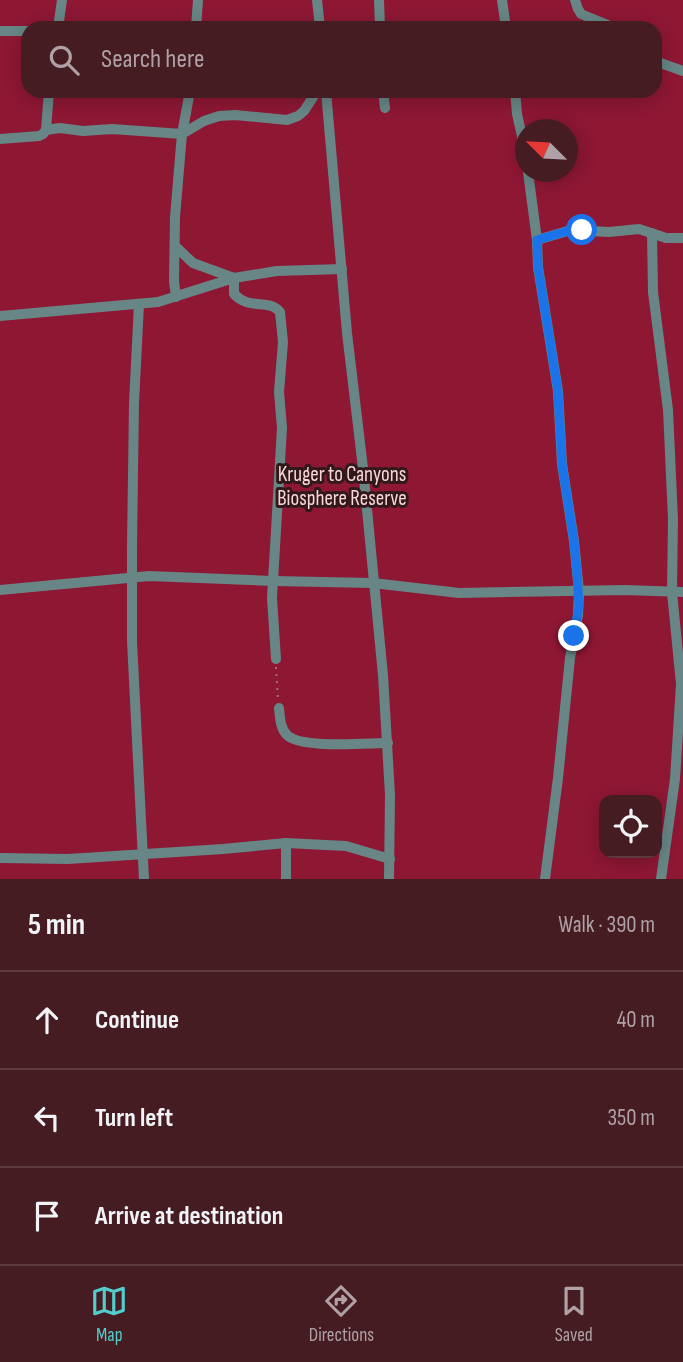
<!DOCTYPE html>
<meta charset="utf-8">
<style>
:root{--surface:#441c22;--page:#4e292f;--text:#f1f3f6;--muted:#afa1a5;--line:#5c3a40;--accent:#53cdcb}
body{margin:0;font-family:"Sofia Sans Condensed",sans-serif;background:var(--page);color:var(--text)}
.controls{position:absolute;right:21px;bottom:21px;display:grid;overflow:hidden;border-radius:14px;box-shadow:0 4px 18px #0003}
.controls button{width:63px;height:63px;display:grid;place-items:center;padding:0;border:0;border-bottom:2px solid var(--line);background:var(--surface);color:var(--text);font:35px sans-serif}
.compass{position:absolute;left:515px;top:119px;width:63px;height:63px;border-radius:50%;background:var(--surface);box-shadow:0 4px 18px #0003;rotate:294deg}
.stop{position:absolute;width:21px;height:21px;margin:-16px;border:5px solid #1a73e8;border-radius:50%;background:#fff}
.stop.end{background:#1a73e8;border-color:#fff;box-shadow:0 2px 7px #0008}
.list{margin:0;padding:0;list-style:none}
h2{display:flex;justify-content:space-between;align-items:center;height:91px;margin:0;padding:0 28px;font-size:30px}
h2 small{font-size:23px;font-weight:400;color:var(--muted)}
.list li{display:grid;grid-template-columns:46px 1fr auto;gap:21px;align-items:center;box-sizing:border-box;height:98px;padding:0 28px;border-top:2px solid var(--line)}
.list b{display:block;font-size:26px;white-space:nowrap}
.list em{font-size:23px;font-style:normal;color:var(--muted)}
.icon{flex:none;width:38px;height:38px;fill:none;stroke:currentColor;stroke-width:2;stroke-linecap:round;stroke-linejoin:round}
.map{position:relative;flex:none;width:683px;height:879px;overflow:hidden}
.search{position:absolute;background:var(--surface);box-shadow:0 4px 18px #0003;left:21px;right:21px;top:21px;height:77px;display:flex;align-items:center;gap:18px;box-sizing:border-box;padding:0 24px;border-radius:21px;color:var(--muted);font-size:26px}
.sheet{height:385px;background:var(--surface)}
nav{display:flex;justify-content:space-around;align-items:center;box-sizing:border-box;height:98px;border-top:2px solid var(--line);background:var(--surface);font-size:19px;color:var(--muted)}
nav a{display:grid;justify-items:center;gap:4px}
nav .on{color:var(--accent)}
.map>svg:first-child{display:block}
</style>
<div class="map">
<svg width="683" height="879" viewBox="0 0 683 879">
<rect width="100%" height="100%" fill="#5b262d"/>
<path fill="#8e1734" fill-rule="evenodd" d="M 0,0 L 683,0 L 683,879 L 0,879 ZM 28,28 L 655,28 L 655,91 L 28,91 ZM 526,130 L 568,130 L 568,172 L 526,172 ZM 604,800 L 657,800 L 657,853 L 604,853 Z"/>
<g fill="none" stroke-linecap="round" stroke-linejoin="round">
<polyline stroke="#9e7075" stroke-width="2" stroke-dasharray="2 5" stroke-linecap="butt" points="276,667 278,700"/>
<g stroke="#678685" stroke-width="10">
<polyline points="317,0 320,28"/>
<polyline points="379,0 380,28"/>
<polyline points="502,0 506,28"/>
<polyline points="575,0 578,9 581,14 615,28"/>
<polyline points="58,28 62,0"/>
<polyline points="196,28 198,0"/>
<polyline points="0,31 28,31"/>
<polyline points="655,61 683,71"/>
<polyline points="326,91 347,333 363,468 383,675 390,795 389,879"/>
<polyline points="383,91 385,108"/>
<polyline points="515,91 517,114 526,154"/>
<polyline points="46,130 49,91"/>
<polyline points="0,139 39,136 43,134 46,130 60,128 83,131 112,129 182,134 204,121 219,116 235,115 287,120 298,116 304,111 317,91"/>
<polyline points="528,172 537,240 538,267 558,391 562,464 574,541 579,592 578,615 570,658 558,778 545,879"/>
<polyline points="652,233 653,292 668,410 673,519 672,592 681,684 675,779 661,879"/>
<polyline points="537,240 571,230 609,232 639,229 666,238 683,238"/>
<path d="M 175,246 L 193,263 L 234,278 L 234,294 C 250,311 268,298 280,312 L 283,342 L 279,392 L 282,428 L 272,598 L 276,659"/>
<polyline points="176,297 174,281 175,217 182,134 190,91"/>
<polyline points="139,304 134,403 132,546 132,641 144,879"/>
<polyline points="0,316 158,302 234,278 277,271 342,269"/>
<polyline points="0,590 149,576 273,581 373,583 459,593 625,590 683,592"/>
<path d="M 279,708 C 280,717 280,728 287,735 C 301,749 367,743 388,743"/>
<polyline points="0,858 68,859 223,849 286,843 346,846 390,859"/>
<polyline points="286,879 286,843"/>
</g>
</g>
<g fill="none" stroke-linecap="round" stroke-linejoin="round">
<polyline stroke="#1a73e8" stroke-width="9" points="574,636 579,606 577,572 574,541 562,464 558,391 538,267 537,240 571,230 582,230"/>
</g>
<g text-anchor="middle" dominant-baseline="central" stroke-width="6" stroke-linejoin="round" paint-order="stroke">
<g font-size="21" fill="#f9d6d8" stroke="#30181b">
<text x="342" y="474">Kruger to Canyons<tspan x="342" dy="24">Biosphere Reserve</tspan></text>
</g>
</g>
</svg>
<div class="controls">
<button><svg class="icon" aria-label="locate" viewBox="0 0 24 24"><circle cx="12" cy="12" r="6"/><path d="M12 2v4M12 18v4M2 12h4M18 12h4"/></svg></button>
</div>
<svg class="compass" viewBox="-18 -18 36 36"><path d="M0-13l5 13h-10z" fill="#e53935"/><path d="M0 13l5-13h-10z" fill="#afa1a5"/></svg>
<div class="stop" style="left:582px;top:230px"></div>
<div class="stop end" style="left:574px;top:636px"></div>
<div class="search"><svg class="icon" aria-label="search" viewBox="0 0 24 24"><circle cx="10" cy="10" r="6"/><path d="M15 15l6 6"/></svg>Search here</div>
</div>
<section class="sheet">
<h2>5 min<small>Walk · 390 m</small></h2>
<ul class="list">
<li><svg class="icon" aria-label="ahead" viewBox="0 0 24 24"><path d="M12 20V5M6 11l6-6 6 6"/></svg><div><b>Continue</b></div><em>40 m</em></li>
<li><svg class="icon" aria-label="left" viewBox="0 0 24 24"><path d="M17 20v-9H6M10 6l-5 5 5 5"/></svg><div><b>Turn left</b></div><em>350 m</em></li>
<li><svg class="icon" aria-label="arrive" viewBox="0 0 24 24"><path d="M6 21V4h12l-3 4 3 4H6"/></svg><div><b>Arrive at destination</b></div></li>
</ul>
</section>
<nav>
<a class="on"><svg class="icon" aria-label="map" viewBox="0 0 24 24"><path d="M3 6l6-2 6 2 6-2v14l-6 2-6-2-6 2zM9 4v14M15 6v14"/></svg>Map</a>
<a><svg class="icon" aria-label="directions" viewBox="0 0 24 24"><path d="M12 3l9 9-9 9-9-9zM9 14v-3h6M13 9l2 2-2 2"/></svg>Directions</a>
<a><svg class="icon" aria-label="saved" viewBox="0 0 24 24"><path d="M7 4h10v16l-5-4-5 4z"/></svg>Saved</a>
</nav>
